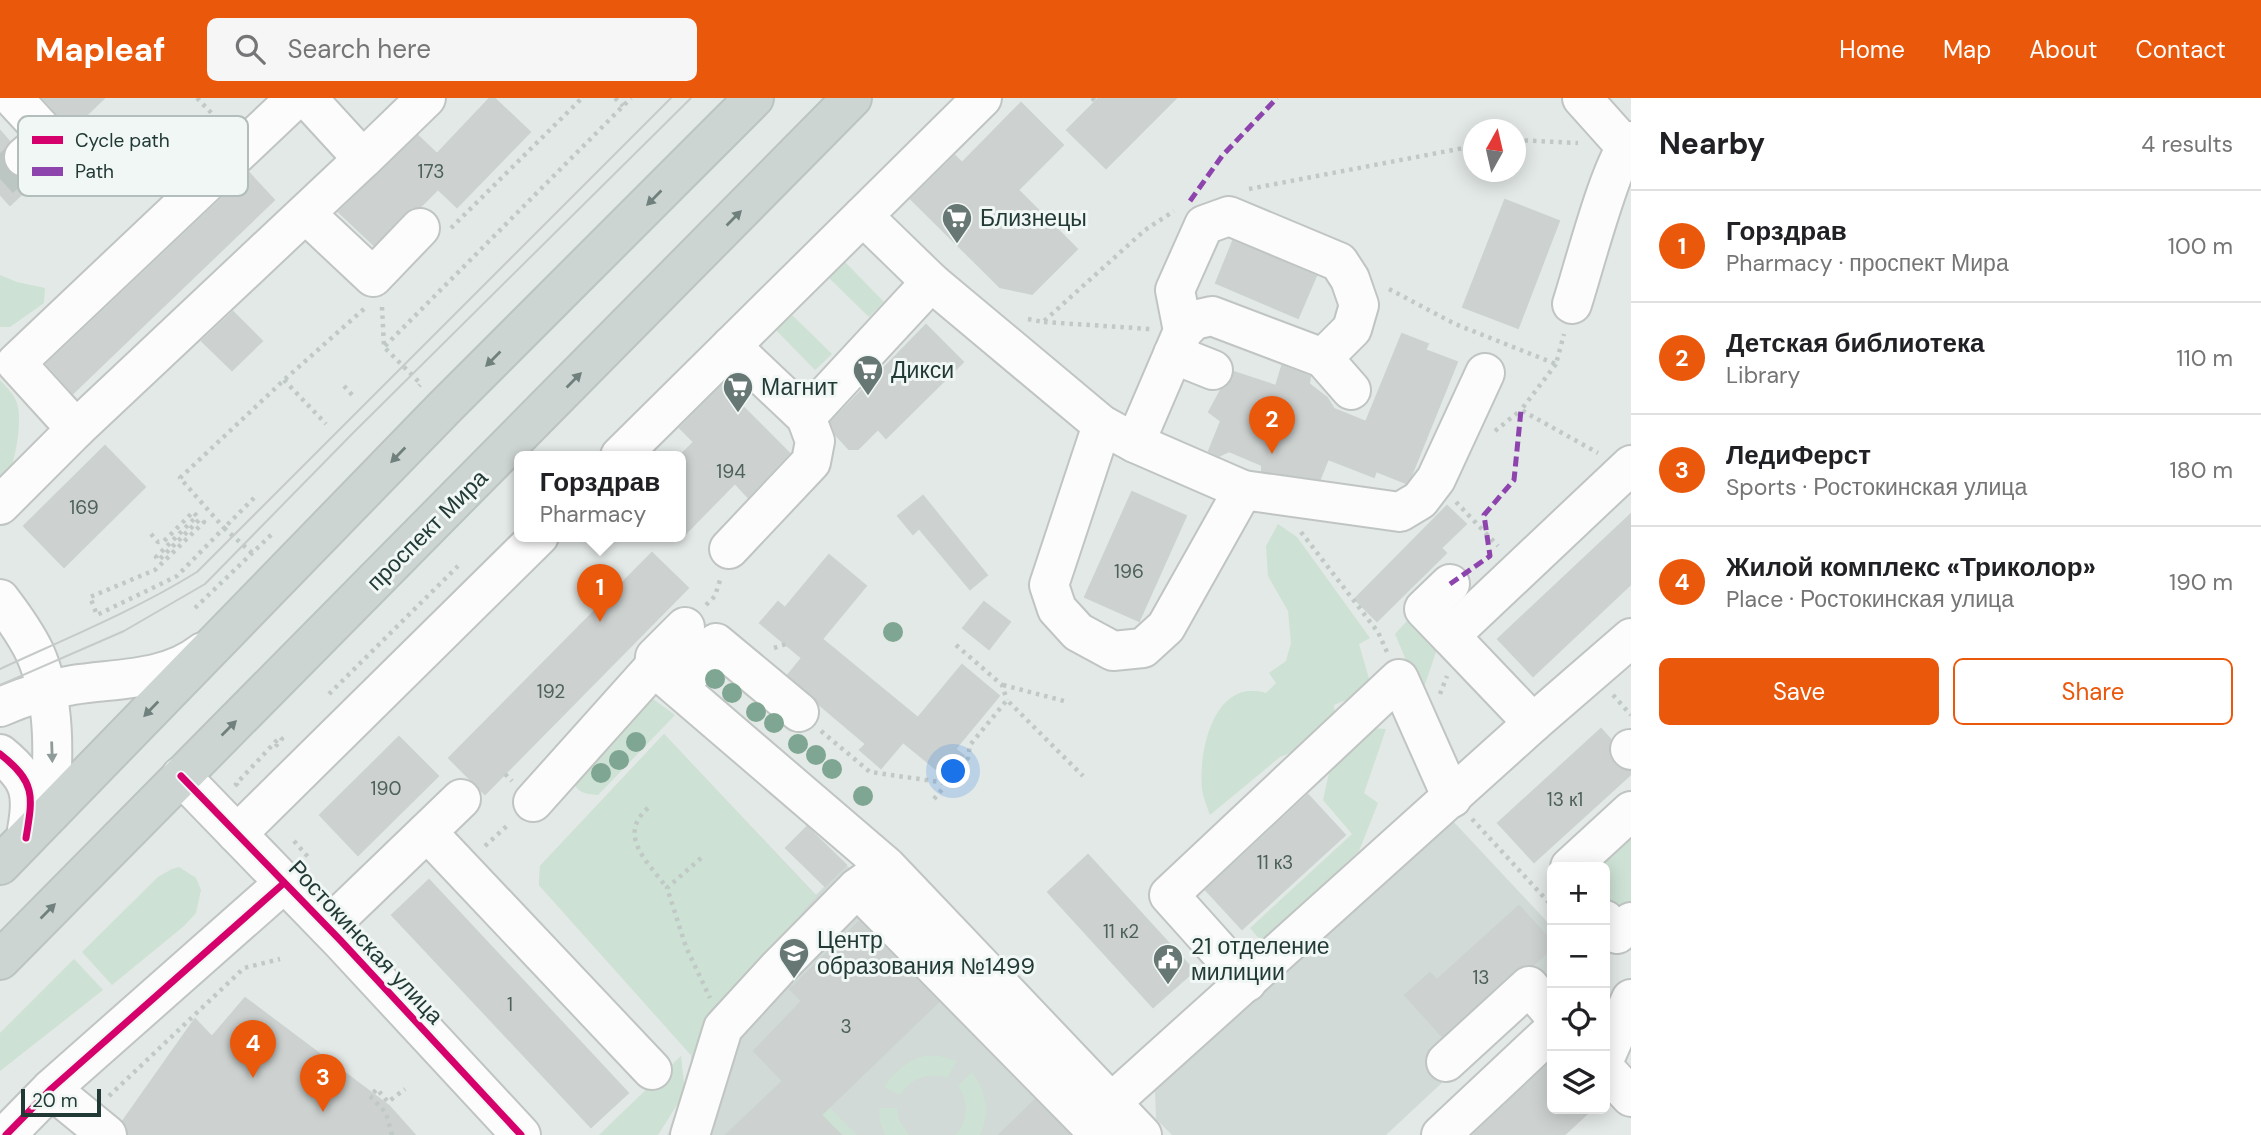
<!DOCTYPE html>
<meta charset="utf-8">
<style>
:root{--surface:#fff;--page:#f6f6f6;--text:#202124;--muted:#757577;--line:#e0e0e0;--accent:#ea580c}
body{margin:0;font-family:"DM Sans",sans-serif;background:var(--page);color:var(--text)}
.controls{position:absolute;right:21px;bottom:21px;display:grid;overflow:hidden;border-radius:10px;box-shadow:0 4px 18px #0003}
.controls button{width:63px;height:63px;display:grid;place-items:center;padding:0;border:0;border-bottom:2px solid var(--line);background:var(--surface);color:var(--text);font:35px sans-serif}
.compass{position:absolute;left:1463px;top:21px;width:63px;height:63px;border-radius:50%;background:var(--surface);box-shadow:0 4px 18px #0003;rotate:8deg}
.scale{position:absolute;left:21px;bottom:18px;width:80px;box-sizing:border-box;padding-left:7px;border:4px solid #223a36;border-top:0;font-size:19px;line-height:24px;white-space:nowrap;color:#223a36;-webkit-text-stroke:5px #f1f7f5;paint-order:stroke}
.you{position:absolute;left:954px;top:674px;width:24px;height:24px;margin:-18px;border:5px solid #fff;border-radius:50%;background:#1a73e8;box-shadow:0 0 0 10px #1a73e833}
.badge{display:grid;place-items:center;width:46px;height:46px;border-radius:50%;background:var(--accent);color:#fff;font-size:23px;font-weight:700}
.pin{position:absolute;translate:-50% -58px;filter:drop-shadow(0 2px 4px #0008)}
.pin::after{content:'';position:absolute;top:37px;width:24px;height:21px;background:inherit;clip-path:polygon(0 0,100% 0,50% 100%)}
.popup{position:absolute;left:514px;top:353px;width:172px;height:91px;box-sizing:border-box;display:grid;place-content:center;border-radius:10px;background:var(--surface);filter:drop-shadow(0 2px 5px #0005);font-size:23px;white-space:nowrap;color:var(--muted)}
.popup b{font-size:26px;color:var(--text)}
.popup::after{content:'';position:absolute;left:50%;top:100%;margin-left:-14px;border:14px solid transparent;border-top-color:var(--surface)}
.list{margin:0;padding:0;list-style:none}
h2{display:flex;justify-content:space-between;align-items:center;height:91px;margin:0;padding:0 28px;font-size:30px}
h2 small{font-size:23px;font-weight:400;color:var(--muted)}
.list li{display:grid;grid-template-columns:46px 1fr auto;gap:21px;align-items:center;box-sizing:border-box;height:112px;padding:0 28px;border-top:2px solid var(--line)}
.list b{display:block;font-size:26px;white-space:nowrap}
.list p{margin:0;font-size:23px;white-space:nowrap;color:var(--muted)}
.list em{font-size:23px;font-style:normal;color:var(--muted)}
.actions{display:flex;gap:14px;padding:21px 28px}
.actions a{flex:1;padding:16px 0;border:2px solid var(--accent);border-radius:10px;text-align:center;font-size:24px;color:var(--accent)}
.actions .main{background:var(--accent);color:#fff}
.icon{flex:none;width:38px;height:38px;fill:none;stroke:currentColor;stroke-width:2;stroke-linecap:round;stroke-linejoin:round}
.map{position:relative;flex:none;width:1631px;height:1037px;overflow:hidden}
header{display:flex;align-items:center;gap:42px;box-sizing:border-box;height:98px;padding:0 35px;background:var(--accent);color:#fff}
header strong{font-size:33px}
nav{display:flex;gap:38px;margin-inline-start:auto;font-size:24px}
.search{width:490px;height:63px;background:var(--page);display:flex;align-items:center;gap:18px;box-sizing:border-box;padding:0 24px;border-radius:10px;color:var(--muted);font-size:26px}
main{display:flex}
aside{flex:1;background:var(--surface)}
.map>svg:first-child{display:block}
</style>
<header>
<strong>Mapleaf</strong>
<div class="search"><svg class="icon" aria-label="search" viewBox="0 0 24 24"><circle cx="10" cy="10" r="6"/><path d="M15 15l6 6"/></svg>Search here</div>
<nav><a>Home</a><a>Map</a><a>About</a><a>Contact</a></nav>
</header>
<main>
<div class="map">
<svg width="1631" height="1037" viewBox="0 0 1631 1037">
<rect width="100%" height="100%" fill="#e3e9e6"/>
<g fill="#d1dad6">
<polygon points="664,636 816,797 846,767 865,783 1114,1037 667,1037 696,993 691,957 539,787 540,768"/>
<polygon points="1451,721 1552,829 1552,882 1386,1037 1172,1037 1156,1021 1155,990"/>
</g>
<g fill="#cde1d4">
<polygon points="844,163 884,204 869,219 828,179"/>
<polygon points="0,177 17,184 45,190 44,205 10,229 0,229"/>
<polygon points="791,216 832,256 815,272 775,231"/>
<path d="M 0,282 C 8,291 16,298 18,309 C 22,333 13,376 0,394 Z"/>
<path d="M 1278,426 L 1297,439 L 1370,540 L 1359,546 L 1372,591 L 1334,607 L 1336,629 L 1321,642 L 1280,659 L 1210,717 C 1207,708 1203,699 1202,691 C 1198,654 1214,579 1266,595 L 1276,585 L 1269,575 L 1286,563 L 1291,545 L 1288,513 L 1268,478 L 1266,448 Z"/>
<polygon points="1416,513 1439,545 1421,598 1395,536"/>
<path d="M 649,598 L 675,617 L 598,697 C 585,696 578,695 572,682 Z"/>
<polygon points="1369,630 1386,631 1364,695 1378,705 1359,753 1262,844 1250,830 1352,736 1323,702 1333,657"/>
<polygon points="664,636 816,798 720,913 696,993 691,957 539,787 540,768"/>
<polygon points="1631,728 1631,811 1605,809 1605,769 1583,769"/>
<polygon points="179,769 196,780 201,792 196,815 184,828 112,887 82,854 158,779 172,771"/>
<polygon points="74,861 103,892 0,973 0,935"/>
<polygon points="681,958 685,994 658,1037 599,1037"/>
<path d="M 923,958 L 940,958 L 957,963 L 947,980 C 926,974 912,980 900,997 L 884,989 C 895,973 905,965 923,958 Z"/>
<path d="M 972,974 C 986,994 991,1014 980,1037 L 956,1037 C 969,1021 969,1005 958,988 Z"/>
<polygon points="829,1009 857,1037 841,1037 821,1017"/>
<polygon points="879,1010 897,1010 899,1022 909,1037 885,1037 880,1023"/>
</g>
<g fill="#cdd2d0" stroke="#ccd2cf" stroke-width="2">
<polygon points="43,0 104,0 69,34 64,23"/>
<polygon points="490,0 494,0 530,34 457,109 438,91 420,109 413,109 404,115 374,147 339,114 418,38 437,56"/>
<polygon points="1099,0 1176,0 1106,70 1067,32"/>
<polygon points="1021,5 1063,47 1018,92 1077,151 1032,196 1000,189 911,101 955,58 962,65"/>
<polygon points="0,33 9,43 4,51 3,63 8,74 18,80 29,80 39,75 41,78 10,107 0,96"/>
<polygon points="249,75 274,102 73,295 47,266"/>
<polygon points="1505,102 1559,123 1518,230 1463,209"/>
<polygon points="1233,143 1316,178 1298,220 1216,185"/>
<polygon points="233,214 262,243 232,272 202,243"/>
<polygon points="926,227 963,264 886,340 878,331 858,351 849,351 836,337 831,324"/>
<polygon points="1402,236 1428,246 1425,252 1457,264 1411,378 1406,385 1376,373 1374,379 1328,361 1320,381 1262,373 1262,367 1229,353 1219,358 1209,353 1221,323 1209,314 1221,292 1227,289 1233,281 1234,274 1276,288 1282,268 1310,279 1309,286 1327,300 1334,311 1366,324"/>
<polygon points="722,288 789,355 748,399 735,385 681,440 680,358 694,344 680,330"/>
<polygon points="105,348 145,389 64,469 24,428"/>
<polygon points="1132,394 1186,418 1139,523 1085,499"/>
<polygon points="923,398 987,477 970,491 919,430 913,436 898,418"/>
<polygon points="1447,408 1466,426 1441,450 1446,455 1377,523 1355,501"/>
<polygon points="1631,416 1631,486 1533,578 1498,541"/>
<polygon points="652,455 688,490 485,696 449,660"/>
<polygon points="829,457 866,488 822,541 918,620 962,567 999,598 955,651 964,658 946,679 903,644 881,670 860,652 866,646 820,607 813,597 788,577 802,560 760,525 778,504 785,510"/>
<polygon points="984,504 1010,524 989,551 963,530"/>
<polygon points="1601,631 1611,642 1609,656 1614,666 1625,673 1631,673 1631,676 1534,764 1498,725"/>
<polygon points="399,639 438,678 358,757 320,717"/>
<polygon points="1308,697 1345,737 1242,831 1206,792"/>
<polygon points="807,729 846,767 825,788 786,750"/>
<polygon points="1088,757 1194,873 1153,909 1048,794"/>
<polygon points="429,782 628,995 591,1029 392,817"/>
<polygon points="1519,808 1552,844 1552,850 1533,867 1524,867 1514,872 1442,938 1405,897 1430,875 1437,882"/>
<polygon points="859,824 938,904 821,1017 841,1037 726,1037 783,983 754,953 802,903 790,891"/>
<polygon points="245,900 389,1008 415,1037 128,1037 128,1030 123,1023 195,921 212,939"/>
<polygon points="1552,963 1552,1011 1592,1011 1564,1037 1473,1037"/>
<polygon points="1035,1002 1069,1037 999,1037"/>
</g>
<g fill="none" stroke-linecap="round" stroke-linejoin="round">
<polyline stroke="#bcc6c3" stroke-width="38" stroke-dasharray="38 19" stroke-linecap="butt" points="0,81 24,59"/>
<g stroke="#c0c5c3" stroke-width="42">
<g id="minor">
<polyline points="13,0 48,38 24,59"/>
<polyline points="307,0 363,61 426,0"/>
<polyline points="1582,0 1625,48"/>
<polyline points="306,116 373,179 420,130"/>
<polyline points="863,118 931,184 1102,327 1135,345 1243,392"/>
<path d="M 1572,206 C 1582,176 1612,59 1631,43"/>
<polyline points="1183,233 1175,192 1204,127 1229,118 1339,164 1350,181 1359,207 1352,231 1323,260"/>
<polyline points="1173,256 1213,272"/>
<polyline points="806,319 931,184"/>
<polyline points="1102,327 1049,487 1057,511 1078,534 1113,553 1143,550 1166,529 1243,392 1400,414 1420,402 1436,381 1485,275"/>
<polyline points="76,331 16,265 296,0"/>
<polyline points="1135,345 1183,233 1194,222 1212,218 1323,260 1351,292"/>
<polyline points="620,358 982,0"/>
<polyline points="0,407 76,331 363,61"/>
<polyline points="729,451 811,364 815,343 806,319 731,248"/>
<path d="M 0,501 C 13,518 26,536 35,555 C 57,605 53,663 50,715"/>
<polyline points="1450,538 1424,511 1450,486"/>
<polyline points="654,569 887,769 1142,1037"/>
<polyline points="679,589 716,545 799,614"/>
<path d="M 0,609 C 23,599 49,591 73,587 C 118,580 166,583 203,554"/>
<polyline points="1533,625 1450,538 1631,367"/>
<polyline points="1630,651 1631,652"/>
<path d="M 0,656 C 30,680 34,695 27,732"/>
<polyline points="181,678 341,843 521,1037"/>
<polyline points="533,704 654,569 655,559 685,529"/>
<polyline points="427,734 652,972"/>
<polyline points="237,736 539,438"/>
<polyline points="1570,769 1631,713"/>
<polyline points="857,790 1100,1037"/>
<polyline points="1605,822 1617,836 1631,824"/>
<polyline points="328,829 461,701"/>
<polyline points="1247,884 1169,797 1399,581 1452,700"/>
<polyline points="1605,960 1631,901"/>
<polyline points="1446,964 1529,888 1552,915"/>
<polyline points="1605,971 1631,999"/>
<polyline points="51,991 107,1037"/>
<polyline points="1112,1004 1533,625 1631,540"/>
<polyline points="6,1037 51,991 284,785"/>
<polyline points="690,1037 723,930 778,870 857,790 879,774"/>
<polyline points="1441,1037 1552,933"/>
</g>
</g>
<g stroke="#bcc4c3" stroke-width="42">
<g id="major">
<polyline points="0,767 445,309 754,0"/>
<polyline points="0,862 852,0"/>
</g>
</g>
<g stroke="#c0c9c6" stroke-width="4.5" stroke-dasharray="3.5 5" stroke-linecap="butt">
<polyline points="197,0 222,26"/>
<polyline points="615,0 623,8"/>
<polyline points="1092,0 1095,3"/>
<polyline points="1516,42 1578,45"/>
<polyline points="1249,91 1474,48"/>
<polyline points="451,130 582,0"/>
<polyline points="1389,191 1455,226 1556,266 1564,236"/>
<polyline points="382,209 384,249 421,286 419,288"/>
<polyline points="1028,221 1043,224 1145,132 1174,113"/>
<polyline points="1044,224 1150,231"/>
<polyline points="385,248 631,0"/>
<polyline points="1556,266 1521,312 1598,355"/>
<polyline points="284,282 326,326"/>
<polyline points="344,288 354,299"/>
<polyline points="1495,333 1521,312"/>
<polyline points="1456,404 1498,448"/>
<polyline points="1301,434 1378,534 1387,554"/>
<polyline points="151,436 158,444 164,443 193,414 197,418 156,459 159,462 200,421 204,424 155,472 90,499 97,517 177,478 224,430 180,380 284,282 365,210"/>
<polyline points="252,455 224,430 257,397"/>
<polyline points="706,507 715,498 720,482"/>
<polyline points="195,510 272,436"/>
<polyline points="956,547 1002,587 1007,602"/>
<polyline points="774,550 786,546"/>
<polyline points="1003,587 1068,604"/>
<polyline points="329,596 458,468"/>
<polyline points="1440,596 1447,578"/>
<polyline points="1613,597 1631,617"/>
<polyline points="821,633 870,674 947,685"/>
<polyline points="505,676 512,683"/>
<polyline points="238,688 236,686 280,639 282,641 274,650"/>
<polyline points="934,701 968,660 970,647 1007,602 1083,678"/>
<path d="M 648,710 C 616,738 649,765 667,790"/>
<polyline points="1472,721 1552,808"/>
<polyline points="294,743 309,760"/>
<polyline points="485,748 509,726"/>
<polyline points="701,760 667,790 686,849 710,900"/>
<polyline points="109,998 244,870 280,861"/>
<polyline points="392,1037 386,1015 370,998 377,991 388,1004 405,991"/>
</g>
<use href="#minor" stroke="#fbfcfb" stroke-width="38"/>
<use href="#major" stroke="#cdd5d3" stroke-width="38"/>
<g stroke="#c6cac9" stroke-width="2">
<path d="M 0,571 C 67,540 134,513 197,474 L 671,0"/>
<polyline points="0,587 124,533 205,486 353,335 691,0"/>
</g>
<g stroke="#8e44ad" stroke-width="5" stroke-dasharray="10 5" stroke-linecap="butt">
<polyline points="1190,103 1222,58 1277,0"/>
<polyline points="1450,486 1490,458 1484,417 1514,382 1521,312"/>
</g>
<g stroke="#f1f7f5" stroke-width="11">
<g id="cycleway">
<path d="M 0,656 C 36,684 33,698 26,740"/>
<polyline points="181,678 341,843 521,1037"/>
<polyline points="6,1037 51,991 284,785"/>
</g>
</g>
<use href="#cycleway" stroke="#d6006c" stroke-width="7"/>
</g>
<g fill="#7fa692">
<circle cx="893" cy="534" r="10"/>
<circle cx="715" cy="581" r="10"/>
<circle cx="732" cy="595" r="10"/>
<circle cx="756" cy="614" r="10"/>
<circle cx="774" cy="625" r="10"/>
<circle cx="636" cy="644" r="10"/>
<circle cx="798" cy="646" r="10"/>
<circle cx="816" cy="657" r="10"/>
<circle cx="619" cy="662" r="10"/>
<circle cx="832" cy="671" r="10"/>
<circle cx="601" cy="675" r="10"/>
<circle cx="863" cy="698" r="10"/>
</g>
<defs><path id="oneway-solid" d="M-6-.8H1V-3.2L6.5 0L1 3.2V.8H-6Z" transform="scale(1.75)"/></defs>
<g fill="#6f807d">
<use href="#oneway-solid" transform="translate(654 100) rotate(135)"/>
<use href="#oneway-solid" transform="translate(734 120) rotate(-45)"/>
<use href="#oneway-solid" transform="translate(493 261) rotate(135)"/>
<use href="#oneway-solid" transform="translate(574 282) rotate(-45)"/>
<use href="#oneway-solid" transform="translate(398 357) rotate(134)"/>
<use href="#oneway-solid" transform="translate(151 611) rotate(134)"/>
<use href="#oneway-solid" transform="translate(229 630) rotate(-45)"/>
<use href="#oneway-solid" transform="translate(48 813) rotate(-45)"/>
</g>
<use fill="#8e9b98" href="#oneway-solid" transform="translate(52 654) rotate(88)"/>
<defs>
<g id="supermarket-pin" transform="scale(1.575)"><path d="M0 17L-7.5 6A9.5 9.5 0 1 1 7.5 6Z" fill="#667774" stroke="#f1f7f5"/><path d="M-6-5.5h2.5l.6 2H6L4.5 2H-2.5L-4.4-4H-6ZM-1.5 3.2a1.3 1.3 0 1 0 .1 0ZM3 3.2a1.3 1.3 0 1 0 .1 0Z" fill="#fff"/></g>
<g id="school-pin" transform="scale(1.575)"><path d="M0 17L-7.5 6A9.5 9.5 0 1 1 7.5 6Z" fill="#667774" stroke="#f1f7f5"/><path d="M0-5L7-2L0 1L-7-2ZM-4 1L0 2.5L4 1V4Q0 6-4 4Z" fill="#fff"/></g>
<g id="civic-pin" transform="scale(1.575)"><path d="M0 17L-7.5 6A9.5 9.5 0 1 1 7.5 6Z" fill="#667774" stroke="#f1f7f5"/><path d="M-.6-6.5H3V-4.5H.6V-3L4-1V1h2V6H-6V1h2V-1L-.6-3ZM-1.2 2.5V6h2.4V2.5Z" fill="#fff"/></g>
</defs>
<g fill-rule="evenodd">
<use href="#supermarket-pin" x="957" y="120"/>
<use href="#supermarket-pin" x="868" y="272"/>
<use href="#supermarket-pin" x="738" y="289"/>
<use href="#school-pin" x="794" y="855"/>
<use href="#civic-pin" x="1168" y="861"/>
</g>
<g text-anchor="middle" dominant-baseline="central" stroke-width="6" stroke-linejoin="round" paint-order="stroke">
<g font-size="19" fill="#4d605c">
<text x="431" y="73">173</text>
<text x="731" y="373">194</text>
<text x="84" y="409">169</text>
<text x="1129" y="473">196</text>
<text x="551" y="593">192</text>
<text x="386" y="690">190</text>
<text x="1565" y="701">13 к1</text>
<text x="1275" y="764">11 к3</text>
<text x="1121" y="833">11 к2</text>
<text x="1481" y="879">13</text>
<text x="510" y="906">1</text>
<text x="846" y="928">3</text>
</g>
<g font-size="23" fill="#223a36" stroke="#f1f7f5" text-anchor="start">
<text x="980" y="120">Близнецы</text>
<text x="891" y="272">Дикси</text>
<text x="761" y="289">Магнит</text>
<text x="817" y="842">Центр<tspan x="817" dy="26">образования №1499</tspan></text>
<text x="1191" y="848">21 отделение<tspan x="1191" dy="26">милиции</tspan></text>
</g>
<g font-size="23" fill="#223a36" stroke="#f1f7f5">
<text transform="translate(427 432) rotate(-45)">проспект Мира</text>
<text transform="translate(366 844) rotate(47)">Ростокинская улица</text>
</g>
</g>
<rect x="18" y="18" width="230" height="80" rx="10" fill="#f1f7f5" stroke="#b3bebc" stroke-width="2"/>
<rect x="32" y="38" width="31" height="8" fill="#d6006c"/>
<rect x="32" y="69" width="31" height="9" fill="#8e44ad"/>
<g font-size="19" fill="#223a36">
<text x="75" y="49">Cycle path</text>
<text x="75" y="80">Path</text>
</g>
</svg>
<div class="controls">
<button>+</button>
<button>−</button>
<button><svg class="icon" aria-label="locate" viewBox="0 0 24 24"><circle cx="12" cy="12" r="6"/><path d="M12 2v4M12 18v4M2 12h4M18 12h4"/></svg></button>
<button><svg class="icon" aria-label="layers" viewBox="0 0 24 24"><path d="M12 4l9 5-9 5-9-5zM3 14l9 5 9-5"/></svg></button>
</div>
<svg class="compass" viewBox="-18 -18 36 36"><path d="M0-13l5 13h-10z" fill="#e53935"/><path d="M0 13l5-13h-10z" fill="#757577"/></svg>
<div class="scale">20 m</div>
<div class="you"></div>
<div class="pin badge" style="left:600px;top:524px">1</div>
<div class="popup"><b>Горздрав</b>Pharmacy</div>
<div class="pin badge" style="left:1272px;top:356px">2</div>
<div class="pin badge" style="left:323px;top:1014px">3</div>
<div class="pin badge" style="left:253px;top:980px">4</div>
</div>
<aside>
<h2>Nearby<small>4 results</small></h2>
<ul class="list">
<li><span class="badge">1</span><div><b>Горздрав</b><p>Pharmacy · проспект Мира</p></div><em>100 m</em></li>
<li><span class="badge">2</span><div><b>Детская библиотека</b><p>Library</p></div><em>110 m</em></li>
<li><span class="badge">3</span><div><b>ЛедиФерст</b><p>Sports · Ростокинская улица</p></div><em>180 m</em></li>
<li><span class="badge">4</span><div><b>Жилой комплекс «Триколор»</b><p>Place · Ростокинская улица</p></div><em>190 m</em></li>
</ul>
<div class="actions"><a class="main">Save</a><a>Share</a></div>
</aside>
</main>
